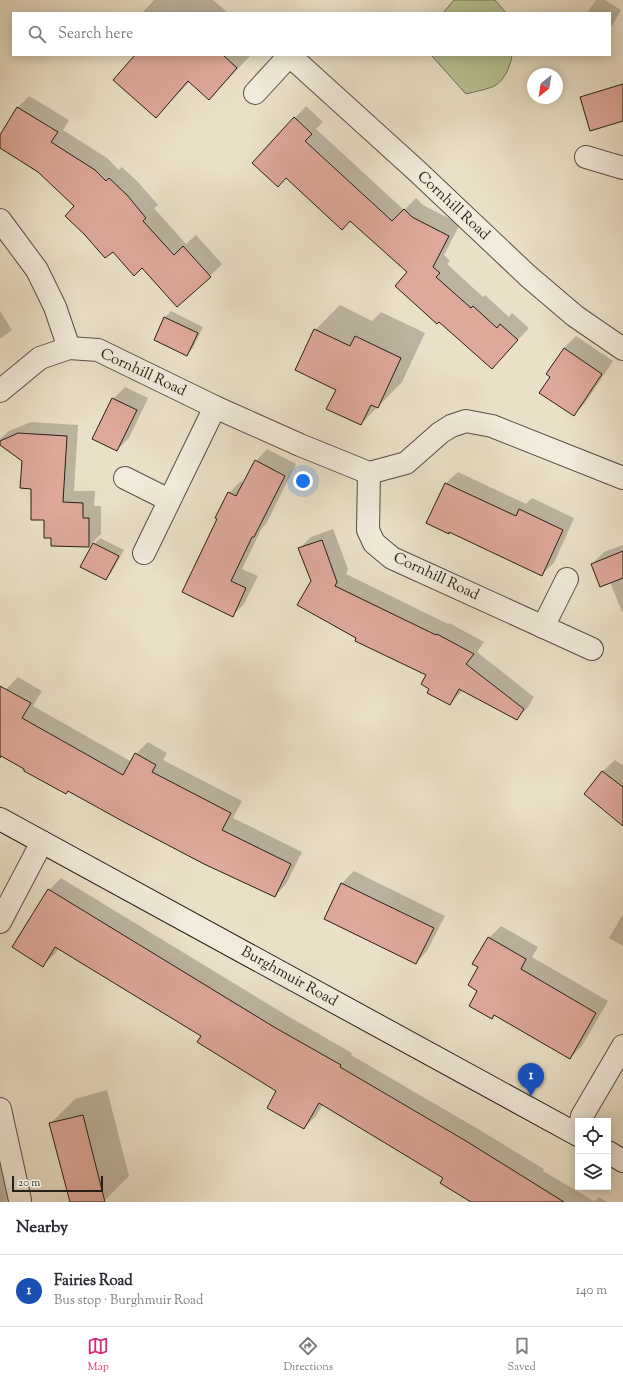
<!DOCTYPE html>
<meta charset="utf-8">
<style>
:root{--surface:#fff;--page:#f2f2f3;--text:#2b2b33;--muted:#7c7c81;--line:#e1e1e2;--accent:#db2777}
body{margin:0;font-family:"Sorts Mill Goudy",serif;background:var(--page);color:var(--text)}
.controls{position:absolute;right:12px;bottom:12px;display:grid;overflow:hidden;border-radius:0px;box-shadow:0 2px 10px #0003}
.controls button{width:36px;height:36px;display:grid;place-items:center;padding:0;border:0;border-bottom:1px solid var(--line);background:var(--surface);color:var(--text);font:20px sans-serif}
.compass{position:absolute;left:527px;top:68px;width:36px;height:36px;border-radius:50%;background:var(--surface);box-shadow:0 2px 10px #0003;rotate:210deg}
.scale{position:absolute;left:12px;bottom:10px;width:91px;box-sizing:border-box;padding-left:4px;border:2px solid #271e15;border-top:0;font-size:11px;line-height:14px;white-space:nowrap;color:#271e15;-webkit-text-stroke:3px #f1ebdb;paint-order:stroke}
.you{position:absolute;left:303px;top:481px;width:14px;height:14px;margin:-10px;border:3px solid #fff;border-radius:50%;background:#1a73e8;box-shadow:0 0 0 6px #1a73e833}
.badge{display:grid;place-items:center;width:26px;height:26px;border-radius:50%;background:var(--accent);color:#fff;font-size:13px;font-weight:700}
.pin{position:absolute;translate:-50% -33px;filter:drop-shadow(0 1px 2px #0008)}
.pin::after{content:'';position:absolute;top:21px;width:14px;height:12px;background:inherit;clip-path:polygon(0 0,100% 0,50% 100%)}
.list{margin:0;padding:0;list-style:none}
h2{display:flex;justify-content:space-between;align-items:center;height:52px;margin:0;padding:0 16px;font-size:17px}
h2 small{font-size:13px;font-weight:400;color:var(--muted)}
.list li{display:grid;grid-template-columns:26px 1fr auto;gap:12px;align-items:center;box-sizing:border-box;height:72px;padding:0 16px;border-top:1px solid var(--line)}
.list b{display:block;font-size:15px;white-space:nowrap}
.list p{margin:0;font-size:13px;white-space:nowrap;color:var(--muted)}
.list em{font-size:13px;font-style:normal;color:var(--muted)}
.icon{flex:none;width:22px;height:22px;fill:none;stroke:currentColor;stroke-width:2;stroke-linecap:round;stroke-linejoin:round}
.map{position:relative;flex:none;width:623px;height:1202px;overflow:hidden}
.search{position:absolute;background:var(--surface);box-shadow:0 2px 10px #0003;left:12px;right:12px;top:12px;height:44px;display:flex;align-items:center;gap:10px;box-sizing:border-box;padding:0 14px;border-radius:0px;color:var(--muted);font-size:15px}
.sheet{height:124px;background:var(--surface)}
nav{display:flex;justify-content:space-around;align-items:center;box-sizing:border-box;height:56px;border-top:1px solid var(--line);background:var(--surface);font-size:11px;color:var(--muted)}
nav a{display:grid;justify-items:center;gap:2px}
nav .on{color:var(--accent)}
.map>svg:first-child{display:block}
</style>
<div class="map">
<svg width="623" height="1202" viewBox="0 0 623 1202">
<rect width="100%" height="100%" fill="#eae0c7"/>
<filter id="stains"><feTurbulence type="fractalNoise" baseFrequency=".005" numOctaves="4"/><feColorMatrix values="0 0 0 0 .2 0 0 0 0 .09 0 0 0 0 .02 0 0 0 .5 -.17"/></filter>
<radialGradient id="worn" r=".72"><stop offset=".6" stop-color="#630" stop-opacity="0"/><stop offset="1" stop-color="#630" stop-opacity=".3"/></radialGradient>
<g fill="#b8c294" stroke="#707054">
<polygon points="454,0 495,0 506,13 443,13"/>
<path d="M 431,55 L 512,55 C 511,65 505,79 496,85 C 490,89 473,92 466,94 Z"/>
</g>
<g fill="#0003">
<polygon points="154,0 213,0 228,13 142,13"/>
<polygon points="596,0 605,0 621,10 610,29 610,13 587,13"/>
<polygon points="137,55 251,55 209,99 190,81 156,117"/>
<polygon points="29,96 69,120 63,130 107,158 119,170 122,167 139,183 158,205 154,208 186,244 196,235 222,264 210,276 142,267 39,171 0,147 0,137 17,108"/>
<polygon points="306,106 323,122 316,129 404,210 416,198 423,205 460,224 444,255 450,261 447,264 483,297 485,295 509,317 512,313 529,328 492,368 409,272 351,220 286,177 253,163"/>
<polygon points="340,305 372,321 381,312 425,333 402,382 361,424 337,389 315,330"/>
<polygon points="0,311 12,330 0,339"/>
<polygon points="171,311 203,327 193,348 187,354 155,339 165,317"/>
<polygon points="576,336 613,361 585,403 574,415 551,377 547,374 564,348"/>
<polygon points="125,387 148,398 129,438 117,450 113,399"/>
<polygon points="31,422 78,425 74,491 95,491 94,506 101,506 101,534 89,546 52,537 23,460 0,444 0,439 9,431"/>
<polygon points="267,449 296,464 266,524 262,528 242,569 258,576 244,604 232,616 219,519 229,493 241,481 244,483 256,461"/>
<polygon points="458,472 526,504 532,498 574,518 554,563 542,574 450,531 448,533 446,483"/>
<polygon points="333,529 348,569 346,574 448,624 449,623 484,642 477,652 534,697 528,707 517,718 463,690 450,704 430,688 428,674 358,638 312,581 299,549 311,537"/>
<polygon points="100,538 124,550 111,573 105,579 94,544"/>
<polygon points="623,545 623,611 622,612 610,582 592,564 604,552"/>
<polygon points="18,677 42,691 33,706 132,762 136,754 148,742 167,753 163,760 242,801 233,818 302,852 286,884 275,896 26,769 0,755 0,693 2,695 6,689"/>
<polygon points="615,760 622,765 623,763 623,813 585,794 603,771"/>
<polygon points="354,871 445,916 427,951 416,963 325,919 342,883"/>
<polygon points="61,878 286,1015 352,1053 351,1055 478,1129 544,1169 543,1171 594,1201 599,1197 607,1202 473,1202 444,1178 323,1104 316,1116 304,1128 278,1091 202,1036 59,948 55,954 43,965 13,947 49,890"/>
<polygon points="623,914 623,946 609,938"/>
<polygon points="501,926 538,947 532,957 608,1001 582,1046 570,1058 495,1015 492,1018 479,991 479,967 489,938"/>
<polygon points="107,1090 129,1176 104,1201 100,1202 71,1202 50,1124 75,1099"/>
<polygon points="0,1152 12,1196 6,1202 0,1202"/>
</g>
<g fill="#dea89a" stroke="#271e15">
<polygon points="135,55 223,55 237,68 209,100 188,81 156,118 113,80"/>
<polygon points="623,84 623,121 590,131 580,97"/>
<polygon points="17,107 58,132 51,142 95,170 106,181 109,178 127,195 146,218 143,221 174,255 183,246 211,277 177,307 142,268 134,276 113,252 105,258 84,234 65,216 74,206 38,172 0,148 0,135"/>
<polygon points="294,117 312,134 305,141 392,221 404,209 412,217 449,236 433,267 440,273 436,277 471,308 473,306 497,328 500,324 518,340 492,369 439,322 437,324 395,286 407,272 350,221 342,230 286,178 278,187 252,163"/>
<polygon points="164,317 198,333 187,356 154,340"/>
<polygon points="314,329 350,346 355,336 401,358 378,408 371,405 361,425 326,409 336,390 295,370"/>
<polygon points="564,348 602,374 574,416 539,393 550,377 546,374"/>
<polygon points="112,398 137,410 117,451 92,439"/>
<polygon points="18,433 67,436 63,502 83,503 83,518 89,518 89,547 51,546 51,538 44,538 44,520 31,520 31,489 20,488 22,461 0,445 0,441"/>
<polygon points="255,460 285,476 254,537 252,537 231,581 246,588 233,617 182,592 217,519 215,518 228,492 236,496"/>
<polygon points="445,483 516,516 519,509 563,530 542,576 449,532 449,534 426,523"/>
<polygon points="322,540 337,582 335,586 436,635 437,634 474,654 466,664 524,709 517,720 459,689 450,705 427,693 429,689 421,684 426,675 355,641 356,638 297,605 311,581 298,548"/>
<polygon points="93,543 119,556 106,580 80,567"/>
<polygon points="623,551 623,578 600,587 591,564"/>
<polygon points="0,686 31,703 22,718 123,775 135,753 156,765 152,772 231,813 222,830 291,864 275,897 204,864 124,822 68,791 66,794 24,771 24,769 1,756 0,758"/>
<polygon points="602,771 623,787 623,826 584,794"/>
<polygon points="341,883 434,928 416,964 324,919"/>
<polygon points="48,889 274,1027 341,1065 340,1067 466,1141 564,1202 471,1202 440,1183 443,1178 319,1103 304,1129 267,1108 276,1091 197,1042 201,1036 55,947 43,967 12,947"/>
<polygon points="488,937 526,959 521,969 596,1013 570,1059 494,1015 492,1019 469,1006 477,991 468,985 478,967 472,964"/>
<polygon points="83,1115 105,1202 70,1202 49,1123"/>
</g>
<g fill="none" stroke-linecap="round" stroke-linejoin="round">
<g stroke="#584e42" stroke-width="24">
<g id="street">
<polyline points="289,55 417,171 528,276 575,316 623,349"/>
<polyline points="255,93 289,56"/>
<polyline points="586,157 623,168"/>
<polyline points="0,220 37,270 55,307 69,348"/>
<polyline points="0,391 40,358 69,348 98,350 215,407 300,445 369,473 406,463 440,433 451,426 466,421 492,426 623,478"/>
<polyline points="369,473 368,530 374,543 392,558 592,649"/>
<polyline points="125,478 169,500"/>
<polyline points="144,553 215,407"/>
<polyline points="543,627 567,579"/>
<polyline points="0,922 42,842"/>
<polyline points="0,1109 20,1200"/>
<polyline points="581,1121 582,1116 623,1046"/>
</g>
</g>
<g stroke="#271e15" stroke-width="24">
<g id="secondary">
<polyline points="0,819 578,1135"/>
<polyline points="608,1152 623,1161"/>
</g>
</g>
<use href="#street" stroke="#f1ebdb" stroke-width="22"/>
<use href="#secondary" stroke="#f1ebdb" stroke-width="22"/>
</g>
<g text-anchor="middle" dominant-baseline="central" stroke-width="3" stroke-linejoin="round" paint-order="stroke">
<g font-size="15" fill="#271e15" stroke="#f1ebdb">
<text transform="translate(453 206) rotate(43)">Cornhill Road</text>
<text transform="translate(143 373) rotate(25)">Cornhill Road</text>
<text transform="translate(436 577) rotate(25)">Cornhill Road</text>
<text transform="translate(289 977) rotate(29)">Burghmuir Road</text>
</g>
</g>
<rect width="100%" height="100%" filter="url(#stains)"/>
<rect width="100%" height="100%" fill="url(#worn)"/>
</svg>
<div class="controls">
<button><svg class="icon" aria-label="locate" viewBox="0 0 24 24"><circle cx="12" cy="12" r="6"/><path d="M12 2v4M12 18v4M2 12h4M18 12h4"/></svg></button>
<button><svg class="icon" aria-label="layers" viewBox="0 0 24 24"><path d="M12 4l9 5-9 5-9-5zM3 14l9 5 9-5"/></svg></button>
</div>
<svg class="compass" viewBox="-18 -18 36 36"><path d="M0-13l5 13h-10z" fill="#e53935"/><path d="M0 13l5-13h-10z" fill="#7c7c81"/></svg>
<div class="scale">20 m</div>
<div class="you"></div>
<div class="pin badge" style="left:531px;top:1096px;background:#1a4fb4">1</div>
<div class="search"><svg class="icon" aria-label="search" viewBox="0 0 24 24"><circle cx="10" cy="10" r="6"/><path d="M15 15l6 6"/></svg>Search here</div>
</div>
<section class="sheet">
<h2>Nearby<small></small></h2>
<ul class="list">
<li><span class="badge" style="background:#1a4fb4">1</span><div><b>Fairies Road</b><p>Bus stop · Burghmuir Road</p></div><em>140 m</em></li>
</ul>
</section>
<nav>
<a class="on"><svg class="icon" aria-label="map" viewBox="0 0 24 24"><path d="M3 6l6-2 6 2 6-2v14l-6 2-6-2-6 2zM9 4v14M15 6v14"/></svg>Map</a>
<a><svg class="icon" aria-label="directions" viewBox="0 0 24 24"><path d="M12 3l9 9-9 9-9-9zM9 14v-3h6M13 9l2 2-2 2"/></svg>Directions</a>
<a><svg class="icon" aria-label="saved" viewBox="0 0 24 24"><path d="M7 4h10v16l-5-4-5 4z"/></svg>Saved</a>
</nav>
